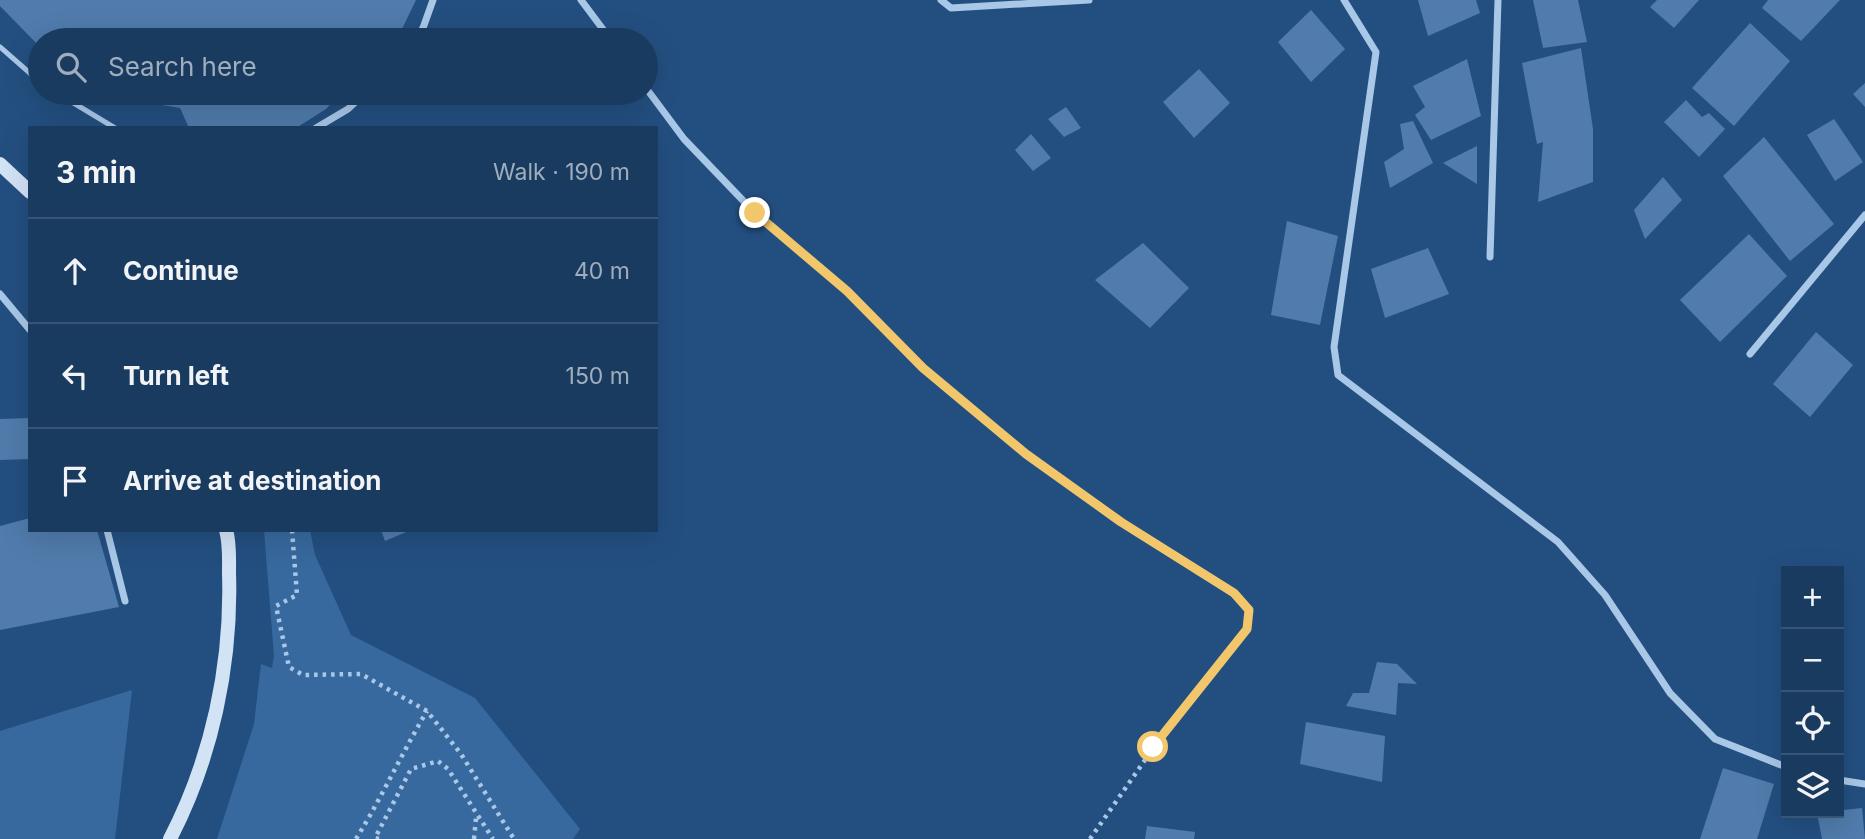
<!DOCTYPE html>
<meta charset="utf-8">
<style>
:root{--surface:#1a3b60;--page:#234266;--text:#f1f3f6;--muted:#9fadbd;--line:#385575}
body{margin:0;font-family:Inter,sans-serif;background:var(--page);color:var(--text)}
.controls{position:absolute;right:21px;bottom:21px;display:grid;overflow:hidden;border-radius:0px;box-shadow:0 7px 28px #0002}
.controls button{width:63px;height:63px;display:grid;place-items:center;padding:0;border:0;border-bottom:2px solid var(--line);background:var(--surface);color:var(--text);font:35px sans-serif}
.stop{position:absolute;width:21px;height:21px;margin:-16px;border:5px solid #f2c76c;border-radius:50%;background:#fff}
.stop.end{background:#f2c76c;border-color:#fff;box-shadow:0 2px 7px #0008}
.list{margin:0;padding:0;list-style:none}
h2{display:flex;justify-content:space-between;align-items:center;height:91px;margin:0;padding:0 28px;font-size:30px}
h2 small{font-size:23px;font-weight:400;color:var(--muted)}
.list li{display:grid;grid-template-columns:46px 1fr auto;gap:21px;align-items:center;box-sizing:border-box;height:105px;padding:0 28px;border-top:2px solid var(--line)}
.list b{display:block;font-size:26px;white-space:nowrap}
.list em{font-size:23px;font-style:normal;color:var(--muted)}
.icon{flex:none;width:38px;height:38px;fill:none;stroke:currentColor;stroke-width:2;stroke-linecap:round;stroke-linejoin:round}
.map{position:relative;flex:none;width:1865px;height:839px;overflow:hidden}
.search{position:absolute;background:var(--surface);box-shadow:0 7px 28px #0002;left:28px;top:28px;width:630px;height:77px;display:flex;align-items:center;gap:18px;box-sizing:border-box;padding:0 24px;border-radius:38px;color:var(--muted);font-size:26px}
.panel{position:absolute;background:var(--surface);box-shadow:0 7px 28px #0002;left:28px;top:126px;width:630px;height:406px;border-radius:0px}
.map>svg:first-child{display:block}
</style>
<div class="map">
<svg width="1865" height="839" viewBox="0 0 1865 839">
<rect width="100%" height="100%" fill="#234f80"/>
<g fill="#37699e">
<polygon points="264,530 310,530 315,555 351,635 475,698 580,829 573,839 217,839 254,724 261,664 272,668 274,656"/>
<polygon points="132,690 115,839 0,839 0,731"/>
</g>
<g fill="#507bab">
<polygon points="0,0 416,0 402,29 391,40 40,40 40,47 0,6"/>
<polygon points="1418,0 1476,0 1480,13 1428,36"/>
<polygon points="1533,0 1578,0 1587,42 1543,48"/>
<polygon points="1657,0 1699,0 1674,28 1650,7"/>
<polygon points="1768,0 1840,0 1801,41 1762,8"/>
<polygon points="1311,10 1345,49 1311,82 1278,42"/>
<polygon points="1750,23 1790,61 1734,126 1692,88"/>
<polygon points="1581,48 1593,129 1593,182 1538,202 1543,142 1537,144 1522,63"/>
<polygon points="1467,59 1481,116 1431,140 1415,115 1425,107 1413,86"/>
<polygon points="1199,69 1230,103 1194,138 1163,102"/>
<polygon points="1865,83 1865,107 1853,94"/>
<polygon points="90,93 341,93 326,109 296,128 189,128 180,108"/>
<polygon points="1686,100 1702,117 1709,113 1725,129 1699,157 1664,122"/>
<polygon points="1066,107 1081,128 1064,137 1048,119"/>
<polygon points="1834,119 1863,162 1835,181 1807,135"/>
<polygon points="1413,121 1433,163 1390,188 1384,162 1404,149 1400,124"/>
<polygon points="1031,134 1051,158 1033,171 1015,150"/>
<polygon points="1764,137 1834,224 1790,261 1723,176"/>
<polygon points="1477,146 1477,184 1443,163"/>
<polygon points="1663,177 1682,200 1645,239 1634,210"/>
<polygon points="1287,221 1338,236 1320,325 1271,315"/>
<polygon points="1749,234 1787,276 1720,342 1680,300"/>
<polygon points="1143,243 1189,288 1150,328 1095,280"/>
<polygon points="1428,248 1449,294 1385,318 1371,269"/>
<polygon points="1816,332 1853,365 1810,417 1773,384"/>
<polygon points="30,418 30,459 0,460 0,419"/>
<polygon points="30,518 30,530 97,530 119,607 0,630 0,526"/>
<polygon points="381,530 411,530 385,541"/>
<polygon points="1377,662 1397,664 1417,684 1398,683 1396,715 1346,706 1353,693 1369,693"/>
<polygon points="1306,722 1385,736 1382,782 1300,764"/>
<polygon points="1723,768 1774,784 1757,839 1700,839"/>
<polygon points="1862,808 1865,839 1822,839 1817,813"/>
<polygon points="1147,826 1195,832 1194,839 1145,839"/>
</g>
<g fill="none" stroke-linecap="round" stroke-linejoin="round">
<g stroke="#a9c7e7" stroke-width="4.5" stroke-dasharray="3.5 5" stroke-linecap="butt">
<polyline points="292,530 297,595 276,606 289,667 303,675 361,674 427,711 461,754 514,839"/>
<path d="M 356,839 C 382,797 402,753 427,711"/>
<polyline points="379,839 375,838 411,769 438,761 448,769 493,839"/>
<polyline points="474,839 476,818"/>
<polyline points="1090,839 1145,760"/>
</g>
<g stroke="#a9c7e7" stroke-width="5">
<polyline points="0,47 40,82"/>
<polyline points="57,93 115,128"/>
</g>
<g stroke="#a9c7e7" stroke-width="7">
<polyline points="581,0 611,40"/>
<polyline points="941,0 951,8 1089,0"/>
<polyline points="1344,0 1376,52 1334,347 1338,375 1558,542 1605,595 1670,693 1715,739 1786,767"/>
<polyline points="415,40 423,28 433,0"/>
<polyline points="646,88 684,139 755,213 847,291 923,368 1026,454 1121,522 1233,593 1249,609 1247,629 1153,748"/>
<polyline points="316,128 348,109 365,93"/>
<polyline points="1490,257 1498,0"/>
<polyline points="0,294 30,330"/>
<polyline points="1750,354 1865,215"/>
<polyline points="107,530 125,601"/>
<polyline points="1839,780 1865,784"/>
</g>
<g stroke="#d3e3f6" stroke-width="14">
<polyline points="0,164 30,192"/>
<path d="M 170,839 C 212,758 232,664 229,573 C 229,559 230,544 226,530"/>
</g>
</g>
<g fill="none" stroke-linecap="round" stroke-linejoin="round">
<polyline stroke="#f2c76c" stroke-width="9" points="755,213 847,291 923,368 1026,454 1121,522 1234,593 1249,610 1247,629 1153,747"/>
</g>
</svg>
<div class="controls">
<button>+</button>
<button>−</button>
<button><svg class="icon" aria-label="locate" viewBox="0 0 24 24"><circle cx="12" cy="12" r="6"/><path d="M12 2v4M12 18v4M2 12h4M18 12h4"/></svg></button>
<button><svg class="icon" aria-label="layers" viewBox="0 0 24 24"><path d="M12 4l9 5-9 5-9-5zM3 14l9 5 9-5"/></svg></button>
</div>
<div class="stop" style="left:1153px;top:747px"></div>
<div class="stop end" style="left:755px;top:213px"></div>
<div class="search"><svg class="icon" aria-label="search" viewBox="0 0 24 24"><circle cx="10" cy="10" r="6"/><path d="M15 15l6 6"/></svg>Search here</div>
<section class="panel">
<h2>3 min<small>Walk · 190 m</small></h2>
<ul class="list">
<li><svg class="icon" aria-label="ahead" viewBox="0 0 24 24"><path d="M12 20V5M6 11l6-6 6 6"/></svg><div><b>Continue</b></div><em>40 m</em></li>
<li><svg class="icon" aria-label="left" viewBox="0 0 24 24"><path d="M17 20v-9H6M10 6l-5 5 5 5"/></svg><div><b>Turn left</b></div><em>150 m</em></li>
<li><svg class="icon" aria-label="arrive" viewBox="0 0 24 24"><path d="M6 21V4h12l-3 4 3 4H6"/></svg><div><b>Arrive at destination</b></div></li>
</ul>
</section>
</div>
